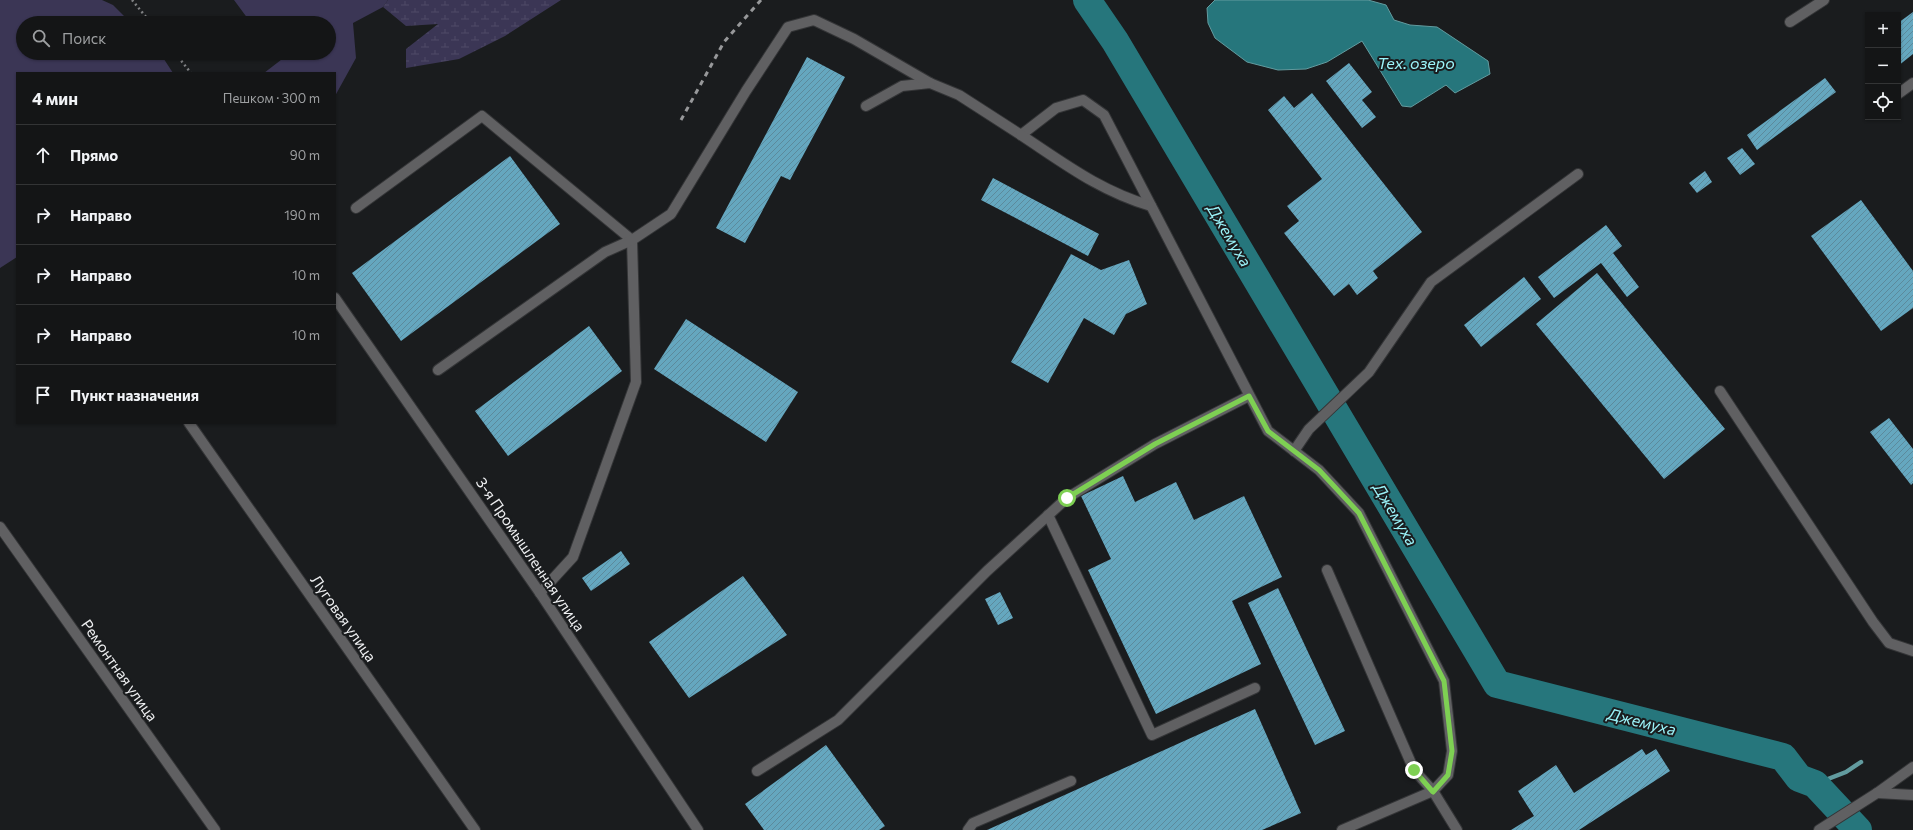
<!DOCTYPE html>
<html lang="ru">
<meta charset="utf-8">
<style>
:root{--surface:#141516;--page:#1d1e1f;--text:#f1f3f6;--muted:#9d9fa1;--line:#333435}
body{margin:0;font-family:Commissioner,sans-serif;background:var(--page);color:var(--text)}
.controls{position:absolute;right:12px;top:12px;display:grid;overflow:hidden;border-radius:0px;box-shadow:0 1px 3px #0004}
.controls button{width:36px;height:36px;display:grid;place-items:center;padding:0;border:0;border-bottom:1px solid var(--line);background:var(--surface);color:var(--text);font:20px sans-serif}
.stop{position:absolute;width:12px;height:12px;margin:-9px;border:3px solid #7ed053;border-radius:50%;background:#fff}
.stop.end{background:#7ed053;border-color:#fff;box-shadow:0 1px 4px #0008}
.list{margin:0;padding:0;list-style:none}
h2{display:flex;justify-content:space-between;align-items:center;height:52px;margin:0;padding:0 16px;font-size:17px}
h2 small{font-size:13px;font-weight:400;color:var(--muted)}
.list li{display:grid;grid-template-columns:26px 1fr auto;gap:12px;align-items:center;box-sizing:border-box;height:60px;padding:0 16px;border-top:1px solid var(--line)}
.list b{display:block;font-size:15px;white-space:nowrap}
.list em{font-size:13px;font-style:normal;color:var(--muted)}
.icon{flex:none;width:22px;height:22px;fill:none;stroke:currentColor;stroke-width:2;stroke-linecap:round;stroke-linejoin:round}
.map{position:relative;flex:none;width:1913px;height:830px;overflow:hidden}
.search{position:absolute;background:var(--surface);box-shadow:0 1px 3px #0004;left:16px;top:16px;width:320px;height:44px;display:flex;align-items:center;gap:10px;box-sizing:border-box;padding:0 14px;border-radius:22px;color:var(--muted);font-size:15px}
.panel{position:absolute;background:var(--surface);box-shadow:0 1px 3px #0004;left:16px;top:72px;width:320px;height:352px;border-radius:0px}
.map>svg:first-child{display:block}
</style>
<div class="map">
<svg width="1913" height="830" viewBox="0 0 1913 830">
<defs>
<pattern id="wetland-marsh" width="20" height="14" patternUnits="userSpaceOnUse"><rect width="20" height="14" fill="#3b3655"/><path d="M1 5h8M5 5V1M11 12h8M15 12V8" fill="none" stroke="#4e4a66"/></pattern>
<pattern id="building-hatch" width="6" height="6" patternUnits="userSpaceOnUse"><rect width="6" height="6" fill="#65a7bf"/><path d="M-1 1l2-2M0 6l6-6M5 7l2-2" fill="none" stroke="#5c8a9c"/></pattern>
</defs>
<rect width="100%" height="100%" fill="#1a1c1e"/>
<g fill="#3b3655">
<polygon points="0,0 102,0 113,5 131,23 23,23 23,53 160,53 173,73 17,73 17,257 0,268"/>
<polygon points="234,0 388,0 383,7 353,23 356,58 335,96 335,73 264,73 290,53 329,53 329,23 251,23"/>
</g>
<polygon fill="url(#wetland-marsh)" points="388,0 561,0 505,36 459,59 406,68 406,49 438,24 406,26 383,7"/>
<polygon fill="#26767c" stroke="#629b9f" points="1215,0 1368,0 1386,5 1394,20 1410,25 1437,27 1488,61 1490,74 1455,93 1446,85 1411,107 1402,106 1362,41 1327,62 1306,69 1278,70 1247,62 1215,38 1208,23 1207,8"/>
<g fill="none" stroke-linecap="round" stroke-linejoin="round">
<polyline stroke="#629b9f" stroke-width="4.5" points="1815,784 1846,772 1861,762"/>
<polyline stroke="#26767c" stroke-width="28" points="1087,0 1115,41 1497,684 1783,757 1799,778 1815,784 1858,830"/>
</g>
<g fill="url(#building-hatch)">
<polygon points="1913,12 1913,54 1898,66 1898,23"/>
<polygon points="807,57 845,77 790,180 781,176 745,243 716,228"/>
<polygon points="1349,63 1372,92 1362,100 1376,117 1362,128 1326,81"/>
<polygon points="1825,78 1836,92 1757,150 1747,135"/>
<polygon points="1312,93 1422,232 1373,271 1378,278 1357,295 1349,284 1334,296 1284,233 1299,221 1287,206 1322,179 1268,110 1284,96 1294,108"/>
<polygon points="1742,148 1755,164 1740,175 1727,158"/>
<polygon points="510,156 560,224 401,341 352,273"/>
<polygon points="1705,171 1712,182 1697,193 1689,183"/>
<polygon points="993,178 1099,234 1088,256 981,200"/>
<polygon points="1861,200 1913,271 1913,308 1881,331 1811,236"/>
<polygon points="1606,225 1622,246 1613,253 1639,287 1627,297 1601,263 1554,298 1538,277"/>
<polygon points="1071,254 1101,270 1129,260 1147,304 1126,314 1114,335 1084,318 1048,383 1011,362"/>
<polygon points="1597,273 1725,429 1664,479 1536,324"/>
<polygon points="1524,277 1541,299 1481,347 1464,325"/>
<polygon points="686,319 798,392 766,442 654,369"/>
<polygon points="589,326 622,371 508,456 475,411"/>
<polygon points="1889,418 1913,449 1913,483 1911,485 1870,432"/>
<polygon points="1123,476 1135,502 1176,482 1194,520 1244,496 1282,577 1232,601 1261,664 1156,714 1088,570 1111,559 1081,496"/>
<polygon points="621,551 630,564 591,591 582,578"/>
<polygon points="743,576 787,635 689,698 649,642"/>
<polygon points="1278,588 1345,731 1315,745 1248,603"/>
<polygon points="1000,592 1013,618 998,625 985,599"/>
<polygon points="1255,709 1301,813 1262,830 987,830"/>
<polygon points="826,745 885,826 879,830 764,830 745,804"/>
<polygon points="1642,749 1646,755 1656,749 1670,771 1579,830 1511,830 1534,816 1518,791 1556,765 1574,793"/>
</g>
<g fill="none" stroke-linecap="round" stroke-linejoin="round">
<g stroke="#343537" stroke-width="12">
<g id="minor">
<polyline points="1790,22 1824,0"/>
<polyline points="1898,94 1913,83"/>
<polyline points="866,106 902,86 930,83 959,95 1021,135 1056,108 1083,100 1104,115 1268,431 1319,470 1359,513 1444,681 1452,751 1448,775 1433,791 1457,830"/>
<path d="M 1021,135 C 1065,164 1100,191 1151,206"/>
<polyline points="356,208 482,116 632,240 636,382 573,557 540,593"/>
<polyline points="335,298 540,593 698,830"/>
<polyline points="438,370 605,252 632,240 671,214 746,91 788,27 814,20 854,39 930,83"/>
<polyline points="1720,391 1873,622 1889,643 1913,651"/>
<polyline points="189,423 475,830"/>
<polyline points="1294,451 1309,429 1369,372 1431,282 1578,174"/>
<polyline points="1048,515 1152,735 1255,688"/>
<polyline points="0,527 215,830"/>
<polyline points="1327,570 1414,770 1433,791 1342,830"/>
<polyline points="757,771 838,720 987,571 1067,498 1155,444 1249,396"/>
<polyline points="1877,793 1913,795"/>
<polyline points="968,830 973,823 1071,781"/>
<polyline points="1819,830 1877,793 1913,767"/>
</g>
</g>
<g stroke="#7f8183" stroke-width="2.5" stroke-dasharray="2 3" stroke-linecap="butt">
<polyline points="132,0 151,23"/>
<polyline points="175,53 191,73"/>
</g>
<use href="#minor" stroke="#606062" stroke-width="10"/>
<polyline stroke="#97989a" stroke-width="3" stroke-dasharray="5 5" stroke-linecap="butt" points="681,120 724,42 761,0"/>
</g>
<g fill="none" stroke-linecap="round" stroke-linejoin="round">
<polyline stroke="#7ed053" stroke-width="5" points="1067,498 1155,444 1249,396 1268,431 1319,470 1359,513 1444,681 1452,751 1448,775 1433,792 1414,770"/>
</g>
<g text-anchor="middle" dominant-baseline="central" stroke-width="4" stroke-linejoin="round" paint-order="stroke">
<g font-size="15" fill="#eff0f2" stroke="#1a1c1e">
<text transform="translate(531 554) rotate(56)">3-я Промышленная улица</text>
<text transform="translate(344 618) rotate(55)">Луговая улица</text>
<text transform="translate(120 670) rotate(55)">Ремонтная улица</text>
</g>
<g font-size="16" font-style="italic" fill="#9bf3f9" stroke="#1a1c1e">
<text x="1416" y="62">Тех. озеро</text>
<text transform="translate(1230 235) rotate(59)">Джемуха</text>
<text transform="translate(1396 514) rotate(59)">Джемуха</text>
<text transform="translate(1642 721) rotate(14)">Джемуха</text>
</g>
</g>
</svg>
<div class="controls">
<button>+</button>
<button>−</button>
<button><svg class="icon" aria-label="locate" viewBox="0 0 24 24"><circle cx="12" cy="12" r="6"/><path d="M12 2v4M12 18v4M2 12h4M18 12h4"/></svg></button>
</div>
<div class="stop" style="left:1067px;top:498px"></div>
<div class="stop end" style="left:1414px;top:770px"></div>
<div class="search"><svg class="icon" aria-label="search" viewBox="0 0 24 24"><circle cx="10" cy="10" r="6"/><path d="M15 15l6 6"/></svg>Поиск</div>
<section class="panel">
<h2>4 мин<small>Пешком · 300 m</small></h2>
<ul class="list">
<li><svg class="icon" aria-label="ahead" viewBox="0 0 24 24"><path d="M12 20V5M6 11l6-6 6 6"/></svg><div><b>Прямо</b></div><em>90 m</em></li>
<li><svg class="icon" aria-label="right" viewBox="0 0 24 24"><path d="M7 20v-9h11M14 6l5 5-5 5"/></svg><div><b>Направо</b></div><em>190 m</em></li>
<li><svg class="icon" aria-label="right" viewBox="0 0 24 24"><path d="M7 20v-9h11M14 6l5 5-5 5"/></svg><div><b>Направо</b></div><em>10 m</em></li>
<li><svg class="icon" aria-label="right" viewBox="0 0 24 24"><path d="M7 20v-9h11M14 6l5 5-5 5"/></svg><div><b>Направо</b></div><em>10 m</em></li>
<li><svg class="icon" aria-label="arrive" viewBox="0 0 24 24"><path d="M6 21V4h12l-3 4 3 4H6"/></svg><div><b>Пункт назначения</b></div></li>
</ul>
</section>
</div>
